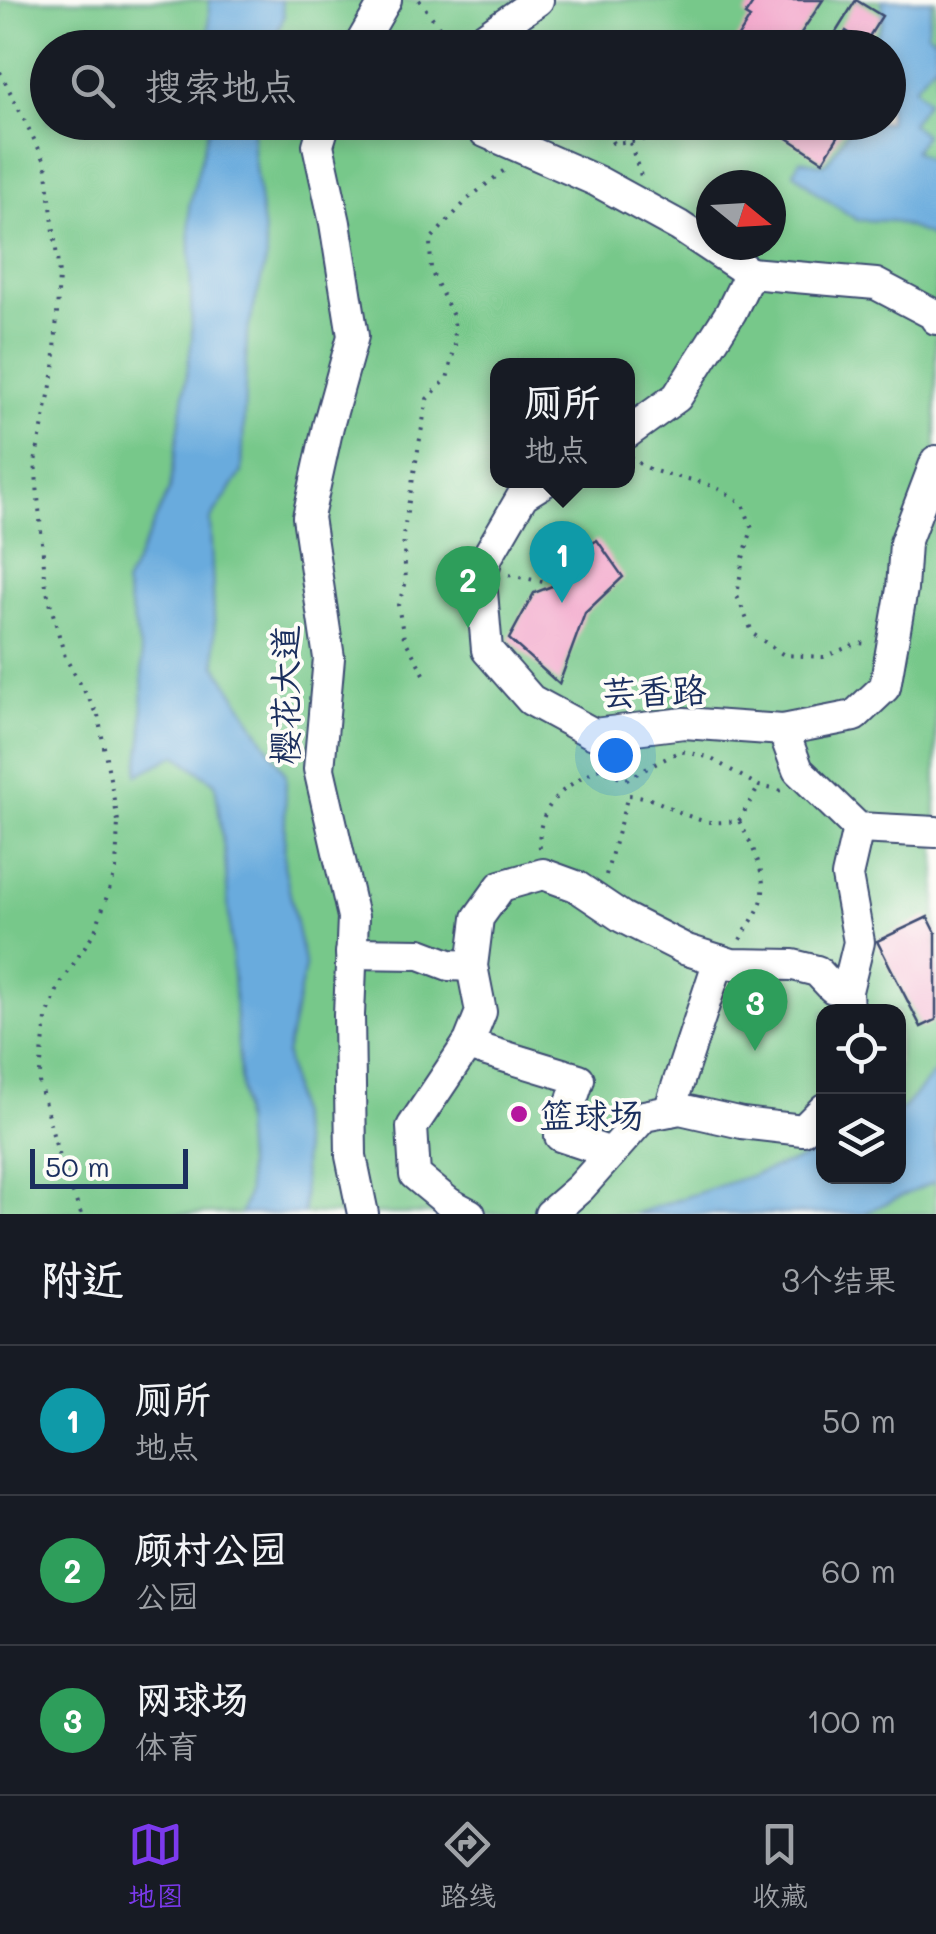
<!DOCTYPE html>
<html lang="zh">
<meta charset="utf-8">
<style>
:root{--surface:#171b24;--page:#242831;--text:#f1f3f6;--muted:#9ea1a6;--line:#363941;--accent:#7c3aed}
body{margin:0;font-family:Mali,"LXGW WenKai TC",sans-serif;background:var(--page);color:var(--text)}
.controls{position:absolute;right:30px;bottom:30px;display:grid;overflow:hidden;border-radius:20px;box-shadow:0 5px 15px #0003}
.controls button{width:90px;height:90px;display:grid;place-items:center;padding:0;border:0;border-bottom:2px solid var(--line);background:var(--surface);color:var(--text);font:50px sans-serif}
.compass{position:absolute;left:696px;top:170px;width:90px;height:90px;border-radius:50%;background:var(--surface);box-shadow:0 5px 15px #0003;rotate:108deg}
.scale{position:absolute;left:30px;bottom:25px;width:158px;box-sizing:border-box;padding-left:10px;border:5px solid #1b2f5e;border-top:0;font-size:28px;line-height:35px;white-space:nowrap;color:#1b2f5e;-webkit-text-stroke:8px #fdfcf7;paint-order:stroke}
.you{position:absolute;left:615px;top:755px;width:35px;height:35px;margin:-25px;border:8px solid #fff;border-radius:50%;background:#1a73e8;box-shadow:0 0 0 15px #1a73e833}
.badge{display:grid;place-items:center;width:65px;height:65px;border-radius:50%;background:var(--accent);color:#fff;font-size:32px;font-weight:700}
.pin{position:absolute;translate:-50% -82px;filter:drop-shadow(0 2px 5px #0008)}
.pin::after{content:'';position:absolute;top:52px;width:35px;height:30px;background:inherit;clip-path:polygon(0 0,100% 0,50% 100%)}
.popup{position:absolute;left:490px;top:358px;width:145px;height:130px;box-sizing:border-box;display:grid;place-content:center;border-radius:20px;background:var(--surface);filter:drop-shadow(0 2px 8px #0005);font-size:32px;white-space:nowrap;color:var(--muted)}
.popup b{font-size:38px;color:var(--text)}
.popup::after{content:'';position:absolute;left:50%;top:100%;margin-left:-20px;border:20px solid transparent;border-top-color:var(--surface)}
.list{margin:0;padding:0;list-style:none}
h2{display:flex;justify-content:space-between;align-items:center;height:130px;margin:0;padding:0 40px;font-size:42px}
h2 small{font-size:32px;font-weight:400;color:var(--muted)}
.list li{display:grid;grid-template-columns:65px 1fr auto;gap:30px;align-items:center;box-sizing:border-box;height:150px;padding:0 40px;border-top:2px solid var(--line)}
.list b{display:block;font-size:38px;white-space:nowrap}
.list p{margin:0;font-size:32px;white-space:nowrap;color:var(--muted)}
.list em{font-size:32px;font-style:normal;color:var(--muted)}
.icon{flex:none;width:55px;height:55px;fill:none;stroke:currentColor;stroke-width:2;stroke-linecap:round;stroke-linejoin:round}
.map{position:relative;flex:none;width:936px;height:1214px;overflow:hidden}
.search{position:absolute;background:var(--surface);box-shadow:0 5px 15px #0003;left:30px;right:30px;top:30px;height:110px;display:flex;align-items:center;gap:25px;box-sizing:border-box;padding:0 35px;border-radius:55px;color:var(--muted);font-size:38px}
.sheet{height:580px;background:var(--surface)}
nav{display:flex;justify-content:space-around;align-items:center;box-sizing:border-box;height:140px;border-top:2px solid var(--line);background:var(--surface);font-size:28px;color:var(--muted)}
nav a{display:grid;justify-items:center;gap:5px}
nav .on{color:var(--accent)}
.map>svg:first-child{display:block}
</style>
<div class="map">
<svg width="936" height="1214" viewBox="0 0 936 1214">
<rect width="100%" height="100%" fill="#fdfcf7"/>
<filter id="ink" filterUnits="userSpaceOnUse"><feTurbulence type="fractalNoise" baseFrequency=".01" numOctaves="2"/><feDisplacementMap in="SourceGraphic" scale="20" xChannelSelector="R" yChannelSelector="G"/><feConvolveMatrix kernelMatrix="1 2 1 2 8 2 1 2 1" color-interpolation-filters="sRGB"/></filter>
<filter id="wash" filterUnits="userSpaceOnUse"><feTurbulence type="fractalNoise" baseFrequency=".0048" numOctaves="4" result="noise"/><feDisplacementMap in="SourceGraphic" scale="40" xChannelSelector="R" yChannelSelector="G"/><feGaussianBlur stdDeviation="2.25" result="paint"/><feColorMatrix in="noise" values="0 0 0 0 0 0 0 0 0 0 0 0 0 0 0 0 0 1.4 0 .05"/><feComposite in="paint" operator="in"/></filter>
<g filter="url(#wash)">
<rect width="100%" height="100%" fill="#f6eddb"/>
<path fill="#77c88a" stroke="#497c74" stroke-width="2.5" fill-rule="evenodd" d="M 0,0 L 936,0 L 936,1214 L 0,1214 ZM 48,48 L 888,48 L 888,122 L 48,122 ZM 711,185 L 771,185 L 771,245 L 711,245 ZM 497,366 L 627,366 L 627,480 L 497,480 ZM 824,1012 L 898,1012 L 898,1176 L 824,1176 Z"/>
<g fill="#69abdd" stroke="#426d9e" stroke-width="2.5">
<polygon points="209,0 281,0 284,16 271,47 209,47"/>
<path d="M 882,0 L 932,0 L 927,32 L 936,39 L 936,62 L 914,87 L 927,101 L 911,124 L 925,135 L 914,151 L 936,165 L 936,241 L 927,234 L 892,221 L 857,220 L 817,193 L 794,172 L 800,160 L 824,165 L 828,162 L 853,123 L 888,122 L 888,48 L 840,47 L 847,39 L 864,45 C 882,34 885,20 882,0 Z"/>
<polygon points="210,123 253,123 253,152 267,257 247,334 242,472 210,520 216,665 286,775 284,865 305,967 286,1054 303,1152 304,1214 241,1214 248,1192 225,857 215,783 176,755 137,775 143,733 142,657 125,585 170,489 192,339 189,207"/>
<polygon points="936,1071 936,1181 862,1214 634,1214 823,1152 824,1176 898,1176 899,1113"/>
</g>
<g id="blocks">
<g fill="#f3a9cc">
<polygon points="755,0 823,0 791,48 731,48 750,18 745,15"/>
<polygon points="856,0 882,16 865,43 846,31 836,48 826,48"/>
<polygon points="763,122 847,122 823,161"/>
<polygon points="597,540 623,577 585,613 559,684 509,639 534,593 562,582 556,570"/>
<polygon points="928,917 936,933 936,1020 921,1027 877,941"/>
</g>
</g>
</g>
<g filter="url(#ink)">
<use href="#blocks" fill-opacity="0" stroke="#3c4c71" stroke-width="2.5"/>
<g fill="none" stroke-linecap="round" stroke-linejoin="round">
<g stroke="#3c4c71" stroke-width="34">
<g id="minor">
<polyline points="358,48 386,0"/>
<polyline points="481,48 484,38 538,0"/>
<polyline points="325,122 318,145 335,223 353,336 328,426 308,517 329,658 319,769 353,917 349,1015 351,1156 363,1214"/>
<polyline points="481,122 485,132 597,181 679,226 750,273 731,312 677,397 627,433"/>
<polyline points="750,273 876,284 933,314 936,319"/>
<polyline points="547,480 523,495 487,557 481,580 487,650 531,700 594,734 684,723 783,730 798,770 858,828 936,832"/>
<polyline points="783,730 854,716 885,687 902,589 905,543 936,461"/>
<polyline points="351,953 420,954 449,965 472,966"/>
<polyline points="848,1011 847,991 859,942 847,876 858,828"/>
<polyline points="467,1045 579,1079 560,1136 611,1153"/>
<polyline points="669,1111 719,960"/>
<polyline points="470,1214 449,1203 415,1175 412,1127 469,1042 481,1012 472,966 478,918 501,886 543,874 576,886 622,917 687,950 732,964 793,965 817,971 833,988 847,991"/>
<polyline points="550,1214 580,1188 644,1116 680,1109 742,1123 803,1130 824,1109"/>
</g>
</g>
<g stroke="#3c4c71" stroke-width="4" stroke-dasharray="2.5 8" stroke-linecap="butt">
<polyline points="419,0 455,48"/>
<polyline points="0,72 46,163 59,275 54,371 35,462 46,588 65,657 98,715"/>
<polyline points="611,122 607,133 613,143 661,138 671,122"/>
<polyline points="630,143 641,176"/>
<path d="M 630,456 C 652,478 688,475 714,487 C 724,491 734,498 743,504 L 752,529 L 743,558 L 737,596 L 753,634 L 784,655 L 824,657 L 858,643 L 868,644"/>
<polyline points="509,575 544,582"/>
<polyline points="424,674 404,638 398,605 406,582 403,535 427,399 447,379 455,346 454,318 431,271 430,240 468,199 507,168"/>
<polyline points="739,821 759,786"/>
<path d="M 540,848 C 535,808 565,784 598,769 L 625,780 L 680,751 L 708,757 L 759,786 L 783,791"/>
<path d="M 606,875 L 628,795 C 655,796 672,811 697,819 C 711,824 725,822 739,821 C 751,843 771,880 760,905 C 755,917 746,929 740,940"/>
<polyline points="81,1214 59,1157 39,1082 46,1019 59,986 95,931 116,870 118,821"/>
</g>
<use href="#minor" stroke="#fff" stroke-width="30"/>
<polyline stroke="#3c4c71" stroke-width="4" stroke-dasharray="2.5 8" stroke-linecap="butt" points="98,715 118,821"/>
</g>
</g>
<circle fill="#b5179e" stroke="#fdfcf7" stroke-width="4" cx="519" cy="1114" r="10"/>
<g text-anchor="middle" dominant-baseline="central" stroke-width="8" stroke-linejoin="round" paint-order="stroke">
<g font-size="35" fill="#1b2f5e" stroke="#fdfcf7">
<text transform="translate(654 690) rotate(-2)">芸香路</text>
<text transform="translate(284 695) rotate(-90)">樱花大道</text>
</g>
<g font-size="35" fill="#1b2f5e" stroke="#fdfcf7" text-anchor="start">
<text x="539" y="1114">篮球场</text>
</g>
</g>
</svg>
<div class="controls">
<button><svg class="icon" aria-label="locate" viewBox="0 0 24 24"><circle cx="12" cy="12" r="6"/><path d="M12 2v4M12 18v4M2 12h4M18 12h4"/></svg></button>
<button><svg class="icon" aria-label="layers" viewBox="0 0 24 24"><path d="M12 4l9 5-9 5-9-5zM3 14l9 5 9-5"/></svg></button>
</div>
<svg class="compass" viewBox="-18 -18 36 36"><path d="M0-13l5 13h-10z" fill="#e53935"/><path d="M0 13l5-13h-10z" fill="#9ea1a6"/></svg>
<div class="scale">50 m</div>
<div class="you"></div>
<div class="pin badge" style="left:562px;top:603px;background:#0f9aa8">1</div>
<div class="popup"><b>厕所</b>地点</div>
<div class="pin badge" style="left:468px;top:628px;background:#2e9e5b">2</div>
<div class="pin badge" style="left:755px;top:1051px;background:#2e9e5b">3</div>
<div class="search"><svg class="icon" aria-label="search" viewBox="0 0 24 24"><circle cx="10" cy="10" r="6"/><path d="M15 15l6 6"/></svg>搜索地点</div>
</div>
<section class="sheet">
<h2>附近<small>3个结果</small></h2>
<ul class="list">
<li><span class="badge" style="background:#0f9aa8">1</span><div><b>厕所</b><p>地点</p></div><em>50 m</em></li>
<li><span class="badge" style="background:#2e9e5b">2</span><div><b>顾村公园</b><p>公园</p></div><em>60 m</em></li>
<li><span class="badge" style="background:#2e9e5b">3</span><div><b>网球场</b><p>体育</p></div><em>100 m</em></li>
</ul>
</section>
<nav>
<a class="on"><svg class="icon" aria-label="map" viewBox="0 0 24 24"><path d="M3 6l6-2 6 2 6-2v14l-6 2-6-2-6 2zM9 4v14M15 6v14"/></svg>地图</a>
<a><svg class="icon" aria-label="directions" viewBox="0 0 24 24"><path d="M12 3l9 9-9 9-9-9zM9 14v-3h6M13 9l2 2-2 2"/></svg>路线</a>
<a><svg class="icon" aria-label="saved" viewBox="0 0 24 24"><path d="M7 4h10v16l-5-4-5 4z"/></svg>收藏</a>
</nav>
